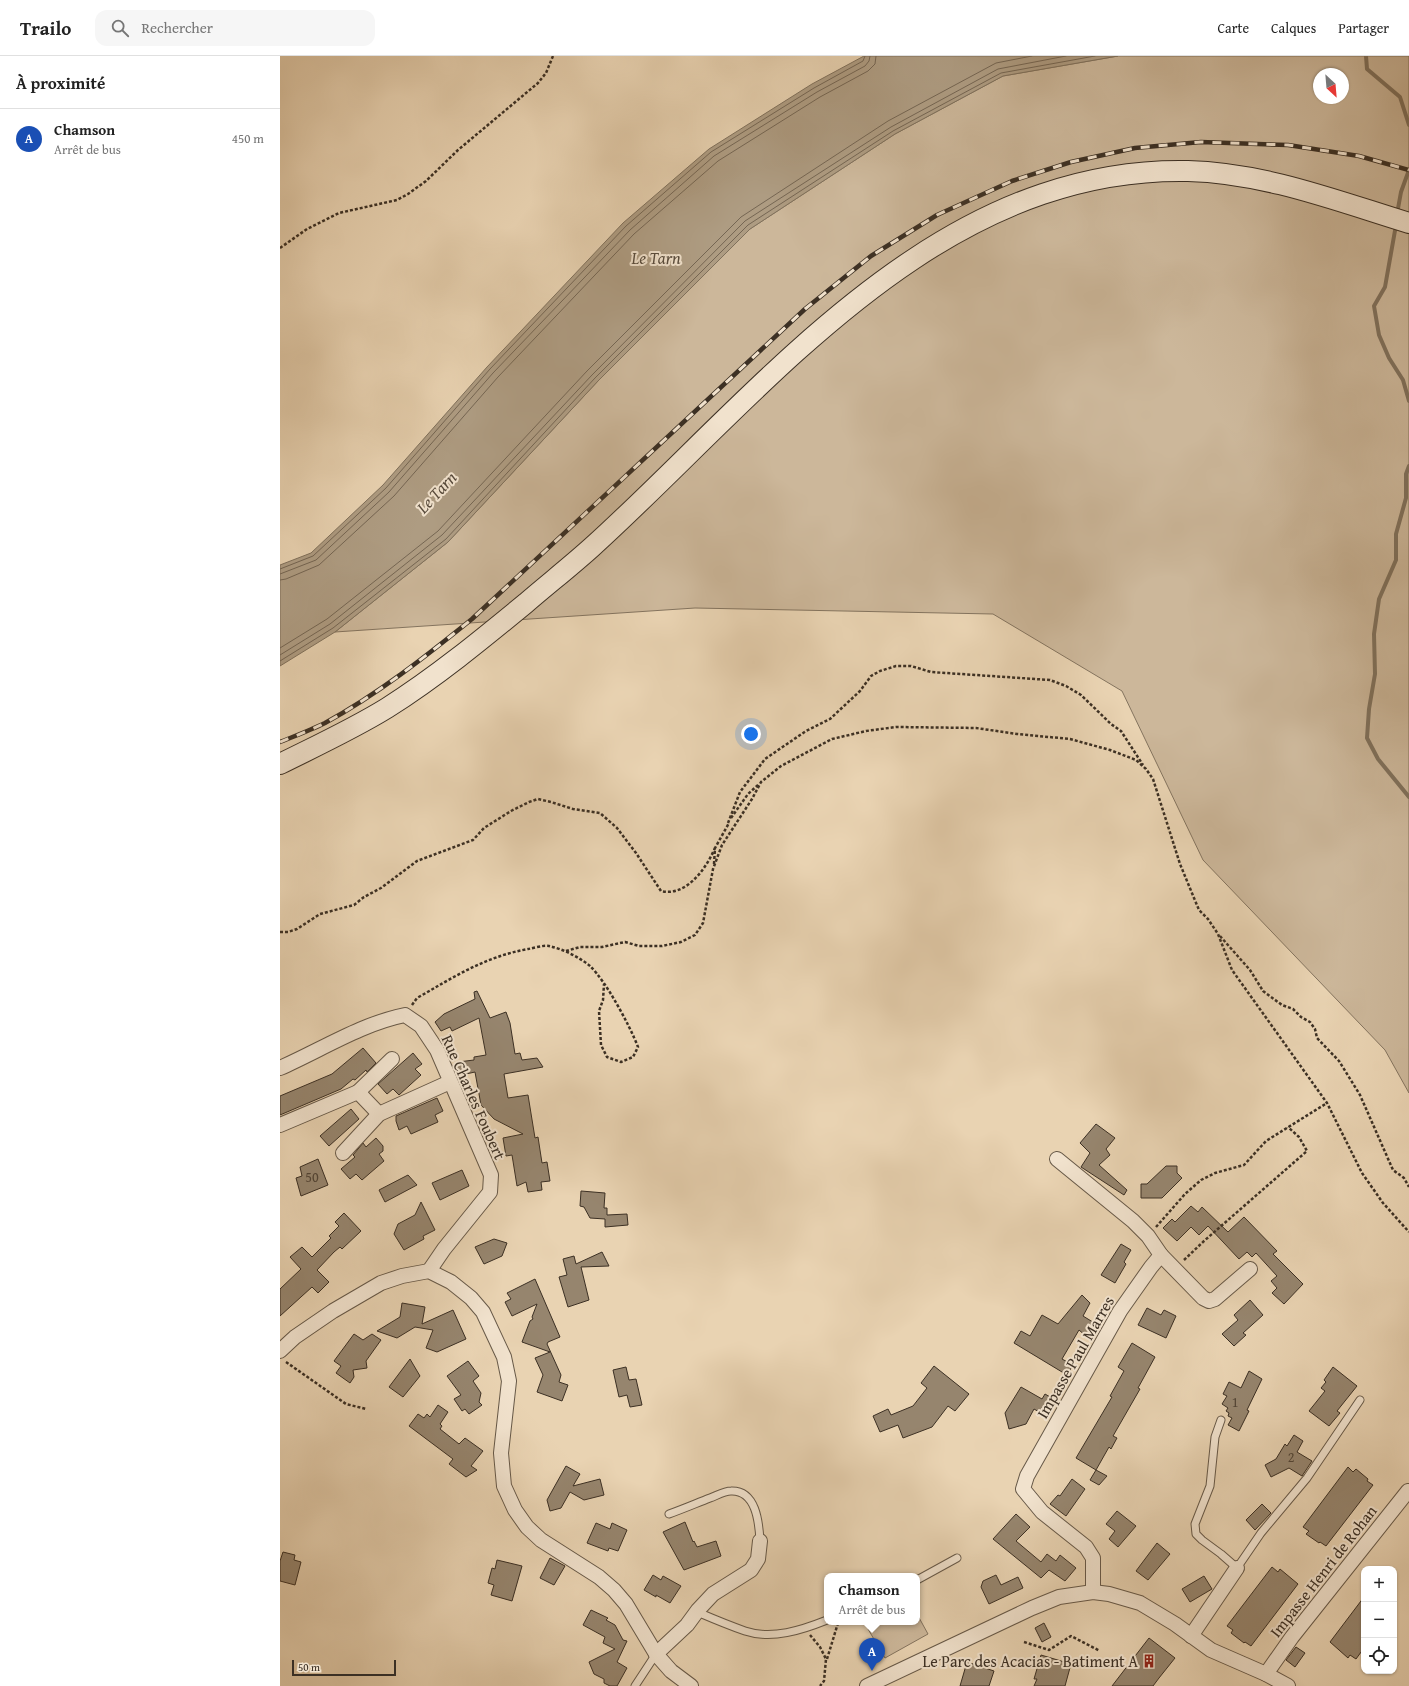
<!DOCTYPE html>
<html lang="fr">
<meta charset="utf-8">
<style>
:root{--surface:#fff;--page:#f6f6f6;--text:#222;--muted:#767676;--line:#e0e0e0;--accent:#b45309}
body{margin:0;font-family:"Gentium Book Plus",serif;background:var(--page);color:var(--text)}
.controls{position:absolute;right:12px;bottom:12px;display:grid;overflow:hidden;border-radius:8px;box-shadow:0 1px 3px #0004}
.controls button{width:36px;height:36px;display:grid;place-items:center;padding:0;border:0;border-bottom:1px solid var(--line);background:var(--surface);color:var(--text);font:20px sans-serif}
.compass{position:absolute;left:1033px;top:12px;width:36px;height:36px;border-radius:50%;background:var(--surface);box-shadow:0 1px 3px #0004;rotate:154deg}
.scale{position:absolute;left:12px;bottom:10px;width:104px;box-sizing:border-box;padding-left:4px;border:2px solid #3c3024;border-top:0;font-size:11px;line-height:14px;white-space:nowrap;color:#3c3024;-webkit-text-stroke:3px #f1e2cd;paint-order:stroke}
.you{position:absolute;left:471px;top:678px;width:14px;height:14px;margin:-10px;border:3px solid #fff;border-radius:50%;background:#1a73e8;box-shadow:0 0 0 6px #1a73e833}
.badge{display:grid;place-items:center;width:26px;height:26px;border-radius:50%;background:var(--accent);color:#fff;font-size:13px;font-weight:700}
.pin{position:absolute;translate:-50% -33px;filter:drop-shadow(0 1px 2px #0008)}
.pin::after{content:'';position:absolute;top:21px;width:14px;height:12px;background:inherit;clip-path:polygon(0 0,100% 0,50% 100%)}
.popup{position:absolute;left:544px;top:1517px;width:96px;height:52px;box-sizing:border-box;display:grid;place-content:center;border-radius:8px;background:var(--surface);filter:drop-shadow(0 1px 3px #0005);font-size:13px;white-space:nowrap;color:var(--muted)}
.popup b{font-size:15px;color:var(--text)}
.popup::after{content:'';position:absolute;left:50%;top:100%;margin-left:-8px;border:8px solid transparent;border-top-color:var(--surface)}
.list{margin:0;padding:0;list-style:none}
h2{display:flex;justify-content:space-between;align-items:center;height:52px;margin:0;padding:0 16px;font-size:17px}
h2 small{font-size:13px;font-weight:400;color:var(--muted)}
.list li{display:grid;grid-template-columns:26px 1fr auto;gap:12px;align-items:center;box-sizing:border-box;height:60px;padding:0 16px;border-top:1px solid var(--line)}
.list b{display:block;font-size:15px;white-space:nowrap}
.list p{margin:0;font-size:13px;white-space:nowrap;color:var(--muted)}
.list em{font-size:13px;font-style:normal;color:var(--muted)}
.icon{flex:none;width:22px;height:22px;fill:none;stroke:currentColor;stroke-width:2;stroke-linecap:round;stroke-linejoin:round}
.map{position:relative;flex:none;width:1129px;height:1630px;overflow:hidden}
header{display:flex;align-items:center;gap:24px;box-sizing:border-box;height:56px;padding:0 20px;background:var(--surface);border-bottom:1px solid var(--line)}
header strong{font-size:19px}
nav{display:flex;gap:22px;margin-inline-start:auto;font-size:14px}
.search{width:280px;height:36px;background:var(--page);display:flex;align-items:center;gap:10px;box-sizing:border-box;padding:0 14px;border-radius:12px;color:var(--muted);font-size:15px}
main{display:flex}
aside{flex:1;background:var(--surface)}
.map>svg:first-child{display:block}
</style>
<header>
<strong>Trailo</strong>
<div class="search"><svg class="icon" aria-label="search" viewBox="0 0 24 24"><circle cx="10" cy="10" r="6"/><path d="M15 15l6 6"/></svg>Rechercher</div>
<nav><a>Carte</a><a>Calques</a><a>Partager</a></nav>
</header>
<main>
<aside>
<h2>À proximité<small></small></h2>
<ul class="list">
<li><span class="badge" style="background:#1a4fb4">A</span><div><b>Chamson</b><p>Arrêt de bus</p></div><em>450 m</em></li>
</ul>
</aside>
<div class="map">
<svg width="1129" height="1630" viewBox="0 0 1129 1630">
<rect width="100%" height="100%" fill="#e9d3b2"/>
<filter id="stains"><feTurbulence type="fractalNoise" baseFrequency=".005" numOctaves="4"/><feColorMatrix values="0 0 0 0 .2 0 0 0 0 .09 0 0 0 0 .02 0 0 0 .5 -.17"/></filter>
<radialGradient id="worn" r=".72"><stop offset=".6" stop-color="#630" stop-opacity="0"/><stop offset="1" stop-color="#630" stop-opacity=".3"/></radialGradient>
<g fill="#ccb79a" stroke="#84745f" fill-rule="evenodd">
<path d="M 838,0 L 1129,0 L 1129,1037 L 1105,994 L 923,804 L 842,635 L 713,558 L 415,552 L 55,576 L 168,486 L 318,325 L 470,173 L 615,78 L 723,20 ZM 1039,18 L 1063,18 L 1063,42 L 1039,42 Z"/>
<polygon points="637,1558 648,1578 605,1602 588,1573 601,1566 637,1566"/>
</g>
<polygon fill="#ae9c82" stroke="#80715c" points="584,0 838,0 723,20 615,78 470,173 318,325 168,486 55,576 0,610 0,509 31,497 103,429 207,311 343,167 429,93 532,28"/>
<g fill="none" stroke-linecap="round" stroke-linejoin="round">
<g stroke="#756653" stroke-width="1">
<polyline points="0,513 33,500 106,432 210,313 346,170 431,96 534,32 583,5 585,0"/>
<polyline points="0,518 36,504 109,436 213,317 350,174 434,100 537,36 585,10 589,5 590,0"/>
<polyline points="0,524 6,523 39,509 114,440 218,321 354,178 438,105 540,41 588,15 595,8 596,0"/>
<polyline points="0,592 47,563 158,475 307,315 461,161 608,65 716,7 752,0"/>
<polyline points="0,599 50,568 162,479 312,319 465,165 611,71 718,13 786,0"/>
<polyline points="0,605 53,572 166,483 315,322 468,169 613,75 721,17 815,0"/>
</g>
<g stroke="#80715c" stroke-width="4">
<polyline points="1086,0 1087,13 1120,41 1129,69"/>
<polyline points="1117,158 1121,136 1129,114"/>
<polyline points="1116,169 1105,231 1094,250 1099,279 1109,302 1123,324 1129,345"/>
<polyline points="1129,410 1126,418 1126,442 1116,478 1116,504 1099,543 1094,578 1095,618 1089,653 1087,682 1098,703 1129,741"/>
</g>
</g>
<g fill="#96856e" stroke="#3c3024">
<polygon points="197,935 210,962 226,956 230,967 235,998 240,997 242,1004 257,1002 263,1011 224,1018 228,1042 248,1039 255,1082 258,1081 262,1107 267,1106 270,1125 261,1126 262,1134 248,1136 246,1126 237,1130 232,1099 226,1100 223,1082 243,1078 214,1063 201,1049 195,1016 177,1020 173,1009 178,1006 194,1004 194,1001 206,999 199,962 172,975 170,971 161,975 155,966 164,958 195,943 194,936"/>
<polygon points="83,992 96,1007 87,1016 86,1014 75,1024 73,1023 61,1033 0,1059 0,1040 52,1018"/>
<polygon points="133,997 142,1008 135,1013 141,1019 119,1039 113,1033 107,1038 98,1028"/>
<polygon points="157,1042 163,1055 155,1059 158,1066 131,1078 127,1070 119,1074 116,1065 116,1060"/>
<polygon points="71,1053 79,1063 49,1090 40,1080"/>
<polygon points="816,1068 835,1082 826,1093 830,1099 819,1109 847,1134 844,1139 801,1111 810,1097 800,1087"/>
<polygon points="96,1082 103,1090 103,1095 99,1098 104,1105 82,1124 76,1118 70,1123 61,1113 75,1101 73,1099 83,1087 86,1091"/>
<polygon points="38,1103 48,1129 21,1140 16,1122 22,1120 20,1111"/>
<polygon points="886,1110 897,1110 897,1117 902,1122 882,1142 861,1142 861,1128 867,1128"/>
<polygon points="182,1114 189,1130 160,1144 152,1127"/>
<polygon points="128,1119 137,1129 105,1146 99,1134"/>
<polygon points="301,1135 325,1137 324,1152 327,1152 327,1159 347,1158 348,1169 325,1171 325,1163 310,1162 304,1151 300,1150"/>
<polygon points="141,1146 155,1174 143,1180 144,1183 124,1194 114,1178 118,1168 135,1159"/>
<polygon points="911,1150 918,1156 922,1151 948,1176 964,1161 997,1195 993,1198 1023,1228 1004,1248 992,1237 997,1232 991,1225 997,1220 976,1197 972,1201 967,1196 959,1203 928,1170 919,1179 911,1171 897,1185 883,1172 892,1163 895,1166"/>
<polygon points="64,1157 81,1175 62,1193 60,1191 54,1196 37,1214 49,1226 38,1237 32,1231 0,1260 0,1233 21,1213 10,1201 22,1191 32,1201 51,1182 49,1180 59,1170 55,1166"/>
<polygon points="214,1183 227,1187 222,1200 204,1208 195,1191"/>
<polygon points="841,1188 851,1194 844,1206 846,1208 835,1227 821,1219"/>
<polygon points="322,1196 329,1210 301,1211 309,1244 288,1251 279,1221 287,1219 283,1203 294,1200 296,1208"/>
<polygon points="255,1223 280,1281 268,1286 267,1288 281,1319 279,1326 288,1329 282,1345 257,1336 263,1319 255,1302 270,1296 242,1286 250,1265 253,1263 252,1261 257,1248 232,1260 225,1246 231,1243 227,1237"/>
<polygon points="802,1239 810,1247 803,1260 816,1268 806,1280 799,1274 782,1303 793,1309 787,1319 734,1287 741,1275 750,1280 762,1259 778,1268"/>
<polygon points="970,1244 983,1259 963,1277 966,1279 954,1290 942,1278 958,1264 954,1259"/>
<polygon points="122,1247 145,1251 142,1268 173,1254 186,1283 157,1296 146,1292 153,1274 135,1271 117,1282 97,1275 120,1261"/>
<polygon points="867,1252 881,1259 884,1254 896,1260 886,1282 858,1269"/>
<polygon points="74,1278 83,1284 92,1278 101,1284 86,1305 87,1312 73,1314 74,1321 70,1327 56,1317 61,1310 54,1305"/>
<polygon points="852,1287 875,1301 858,1332 860,1333 833,1380 837,1382 831,1393 829,1391 816,1414 796,1402 832,1341 830,1340 844,1315 838,1311"/>
<polygon points="130,1303 140,1320 123,1341 109,1331"/>
<polygon points="188,1305 199,1320 193,1325 201,1337 199,1346 202,1349 189,1358 185,1353 182,1355 174,1343 181,1339 167,1320"/>
<polygon points="654,1310 689,1338 675,1355 668,1350 652,1371 623,1382 618,1369 600,1376 593,1360 608,1353 611,1359 633,1350 647,1332 641,1327"/>
<polygon points="346,1311 349,1324 356,1323 362,1349 350,1351 347,1339 339,1341 333,1314"/>
<polygon points="1053,1311 1077,1330 1057,1355 1060,1357 1049,1370 1029,1355 1045,1335 1041,1332 1046,1326 1044,1324"/>
<polygon points="969,1315 982,1323 967,1354 969,1355 959,1375 948,1369 952,1362 948,1360 949,1357 946,1355 948,1352 942,1348 947,1340 943,1338 949,1326 961,1332"/>
<polygon points="741,1331 762,1343 765,1338 777,1345 768,1361 754,1353 746,1368 729,1373 725,1357"/>
<polygon points="158,1349 168,1356 160,1368 162,1370 160,1373 179,1388 185,1382 203,1395 191,1410 197,1414 186,1421 169,1408 173,1403 129,1370 138,1358 144,1362 147,1358 150,1361"/>
<polygon points="1014,1379 1023,1385 1017,1396 1032,1405 1022,1420 1009,1412 991,1421 985,1409 996,1403 1005,1388 1007,1390"/>
<polygon points="286,1410 300,1418 293,1430 320,1423 324,1439 304,1444 290,1436 281,1452 270,1455 267,1444"/>
<polygon points="1068,1411 1073,1416 1076,1413 1088,1423 1087,1425 1093,1429 1046,1490 1040,1486 1039,1487 1026,1478 1029,1475 1023,1471"/>
<polygon points="816,1414 827,1420 819,1429 810,1424"/>
<polygon points="792,1423 805,1433 786,1460 770,1448 778,1439 780,1440"/>
<polygon points="982,1448 991,1457 975,1474 966,1464"/>
<polygon points="837,1455 856,1470 838,1491 829,1483 835,1475 826,1468"/>
<polygon points="736,1458 750,1471 736,1485 761,1506 767,1498 776,1505 780,1499 796,1512 785,1525 769,1514 761,1522 713,1483"/>
<polygon points="405,1466 413,1486 414,1485 417,1491 436,1485 441,1500 404,1514 383,1476"/>
<polygon points="316,1467 330,1473 332,1467 347,1474 338,1495 329,1492 328,1495 307,1487"/>
<polygon points="877,1487 890,1498 868,1524 856,1515"/>
<polygon points="3,1496 15,1499 14,1504 21,1506 15,1529 0,1525 0,1505"/>
<polygon points="270,1502 285,1510 274,1529 260,1522"/>
<polygon points="217,1504 242,1510 232,1545 211,1539 214,1529 208,1527 212,1512 215,1513"/>
<polygon points="992,1511 998,1516 1000,1513 1018,1528 971,1590 965,1586 964,1587 951,1577 953,1574 947,1570"/>
<polygon points="373,1519 381,1524 383,1520 401,1530 390,1547 376,1539 376,1541 364,1534"/>
<polygon points="716,1519 721,1529 738,1521 743,1532 709,1548 701,1531 703,1525"/>
<polygon points="924,1520 932,1533 910,1546 902,1533"/>
<polygon points="1084,1541 1084,1592 1076,1603 1070,1599 1068,1602 1050,1586"/>
<polygon points="311,1554 328,1562 326,1564 335,1569 343,1584 347,1585 337,1606 347,1612 337,1630 330,1630 324,1627 324,1623 314,1618 309,1606 335,1593 323,1587 325,1581 303,1569"/>
<polygon points="764,1567 771,1581 762,1586 755,1572"/>
<polygon points="869,1582 895,1602 879,1622 873,1630 832,1630"/>
<polygon points="1016,1591 1025,1597 1015,1611 1006,1604"/>
<polygon points="761,1599 791,1608 785,1630 754,1630 757,1623 754,1623"/>
<polygon points="687,1606 714,1615 709,1630 680,1630"/>
</g>
<g fill="none" stroke-linecap="round" stroke-linejoin="round">
<g stroke="#675948" stroke-width="9">
<g id="lane">
<polyline points="941,1364 935,1381 930,1430 915,1468 916,1478 922,1484 941,1498 957,1512 981,1477 1027,1422 1080,1344"/>
<path d="M 389,1458 C 403,1453 417,1447 430,1442 C 436,1440 444,1435 451,1435 C 476,1434 479,1466 480,1485"/>
<polyline points="637,1524 677,1502"/>
<path d="M 418,1554 L 422,1558 C 436,1564 451,1570 465,1575 C 492,1584 522,1574 547,1564"/>
<polyline points="355,1630 376,1598"/>
</g>
</g>
<g stroke="#675948" stroke-width="16">
<g id="street">
<path d="M 0,1012 C 41,994 81,968 125,959 L 141,970 L 157,994 L 211,1119 L 210,1136 L 164,1193 L 149,1215"/>
<polyline points="99,1058 78,1036 112,1003"/>
<polyline points="0,1069 78,1036"/>
<polyline points="63,1097 99,1058 170,1026"/>
<polyline points="777,1103 853,1165 868,1180 881,1199 871,1211 840,1255 747,1420 743,1433 762,1456 806,1491 813,1502 813,1536"/>
<polyline points="881,1199 923,1242 929,1245 935,1243 970,1213"/>
<polyline points="0,1295 15,1281 53,1255 101,1227 122,1220 149,1215 171,1226 191,1242 203,1256 224,1301 229,1325 221,1397 224,1430 235,1454 247,1471 261,1484 319,1521 334,1534 346,1548 376,1598 391,1615 411,1630"/>
<polyline points="911,1580 957,1512"/>
<polyline points="376,1598 407,1569 418,1554 433,1538 471,1514 478,1503 480,1485"/>
<polyline points="986,1618 1012,1581 1128,1435"/>
<polyline points="587,1630 752,1552 779,1541 813,1536 829,1538 860,1547 895,1568 931,1594 986,1618 1008,1630"/>
</g>
</g>
<g stroke="#3c3024" stroke-width="22">
<path id="secondary" d="M 0,708 C 36,690 73,673 107,652 C 156,621 201,584 246,547 C 268,528 291,510 312,491 C 483,336 653,110 908,115 C 985,117 1057,145 1129,167"/>
</g>
<g stroke="#3c3024" stroke-width="2.5" stroke-dasharray="3 2" stroke-linecap="butt">
<polyline points="0,192 27,173 59,157 117,144 128,138 146,125 178,94 258,27 266,17 273,0"/>
<polyline points="451,762 468,738 479,728"/>
<polyline points="448,767 460,736 485,703 526,675 550,663 580,635 591,620 600,615 616,610 631,610 651,616 770,624 786,630 801,639 831,668 841,675 863,709"/>
<polyline points="434,808 435,792 449,767"/>
<path d="M 0,876 L 8,876 L 17,873 L 40,858 L 74,849 L 84,841 L 101,832 L 137,805 L 193,784 L 204,772 L 231,755 L 249,746 L 258,743 L 271,746 L 293,753 L 320,757 L 337,772 L 356,797 L 381,835 C 406,841 426,813 435,792"/>
<polyline points="940,880 970,914 983,935 1002,949 1013,953 1021,961 1030,966 1035,973 1037,982 1059,1005 1080,1039 1113,1114 1124,1122 1129,1131"/>
<polyline points="286,895 300,891 322,891 345,886 359,890 382,890 401,886 415,879 423,867 433,813 442,789 472,743 481,726 501,710 552,683 586,675 616,671 696,672 737,678 790,683 830,694 856,704 866,713 873,723 900,808 914,842 919,854 928,863 938,878 952,914 1047,1047 1082,1117 1103,1147 1129,1176"/>
<path d="M 132,949 L 137,942 C 174,921 204,901 248,893 C 254,892 263,889 269,890 C 283,893 299,901 310,910 C 326,925 350,970 358,991 L 353,1001 L 341,1006 L 327,1001 L 321,989 L 319,955 L 323,944 L 324,928"/>
<polyline points="876,1171 905,1138 921,1124 935,1117 964,1109 986,1085 1047,1047"/>
<polyline points="904,1204 924,1185 1027,1095 1019,1081 1008,1071"/>
<polyline points="6,1306 66,1348 86,1353"/>
<polyline points="530,1579 540,1591 546,1603 544,1625 540,1630"/>
<polyline points="744,1586 769,1594 791,1580 820,1595"/>
<polyline points="547,1603 558,1567"/>
</g>
<use href="#lane" stroke="#f1e2cd" stroke-width="7"/>
<use href="#street" stroke="#f1e2cd" stroke-width="14"/>
<use href="#secondary" stroke="#f1e2cd" stroke-width="20"/>
<g stroke="#3c3024" stroke-width="4.5">
<path id="rail" d="M 0,686 C 15,680 31,674 45,667 C 98,638 145,601 192,563 L 525,253 L 591,200 L 657,159 L 732,125 L 791,106 L 855,92 L 921,86 L 1008,89 L 1079,100 L 1129,114"/>
</g>
<use href="#rail" stroke="#f1e2cd" stroke-width="3" stroke-dasharray="9" stroke-linecap="butt"/>
</g>
<defs>
<g id="building-bare" transform="scale(1.08)"><path d="M-4-6H4V6H1V3H-1V6H-4ZM-2.5-4.3h1.7v1.8h-1.7ZM.8-4.3h1.7v1.8H.8ZM-2.5-1h1.7V.8h-1.7ZM.8-1h1.7V.8H.8Z" fill="#8f2418" stroke="#f1e2cd" stroke-width="2.5" paint-order="stroke"/></g>
</defs>
<g fill-rule="evenodd">
<use href="#building-bare" x="869" y="1605"/>
</g>
<g text-anchor="middle" dominant-baseline="central" stroke-width="4" stroke-linejoin="round" paint-order="stroke">
<g font-size="14" fill="#524536">
<text x="32" y="1121">50</text>
<text x="955" y="1346">1</text>
<text x="1011" y="1401">2</text>
</g>
<g font-size="16" fill="#3c3024" stroke="#f1e2cd">
<text transform="translate(194 1041) rotate(66)">Rue Charles Foubert</text>
<text transform="translate(795 1301) rotate(-60)">Impasse Paul Marres</text>
<text transform="translate(1043 1515) rotate(-52)">Impasse Henri de Rohan</text>
</g>
<g font-size="16" fill="#3c3024" stroke="#f1e2cd" text-anchor="end">
<text x="858" y="1605">Le Parc des Acacias - Batiment A</text>
</g>
<g font-size="17" font-style="italic" fill="#584b3c" stroke="#f1e2cd">
<text x="376" y="201">Le Tarn</text>
<text transform="translate(156 436) rotate(-47)">Le Tarn</text>
</g>
</g>
<rect width="100%" height="100%" filter="url(#stains)"/>
<rect width="100%" height="100%" fill="url(#worn)"/>
</svg>
<div class="controls">
<button>+</button>
<button>−</button>
<button><svg class="icon" aria-label="locate" viewBox="0 0 24 24"><circle cx="12" cy="12" r="6"/><path d="M12 2v4M12 18v4M2 12h4M18 12h4"/></svg></button>
</div>
<svg class="compass" viewBox="-18 -18 36 36"><path d="M0-13l5 13h-10z" fill="#e53935"/><path d="M0 13l5-13h-10z" fill="#767676"/></svg>
<div class="scale">50 m</div>
<div class="you"></div>
<div class="pin badge" style="left:592px;top:1615px;background:#1a4fb4">A</div>
<div class="popup"><b>Chamson</b>Arrêt de bus</div>
</div>
</main>
